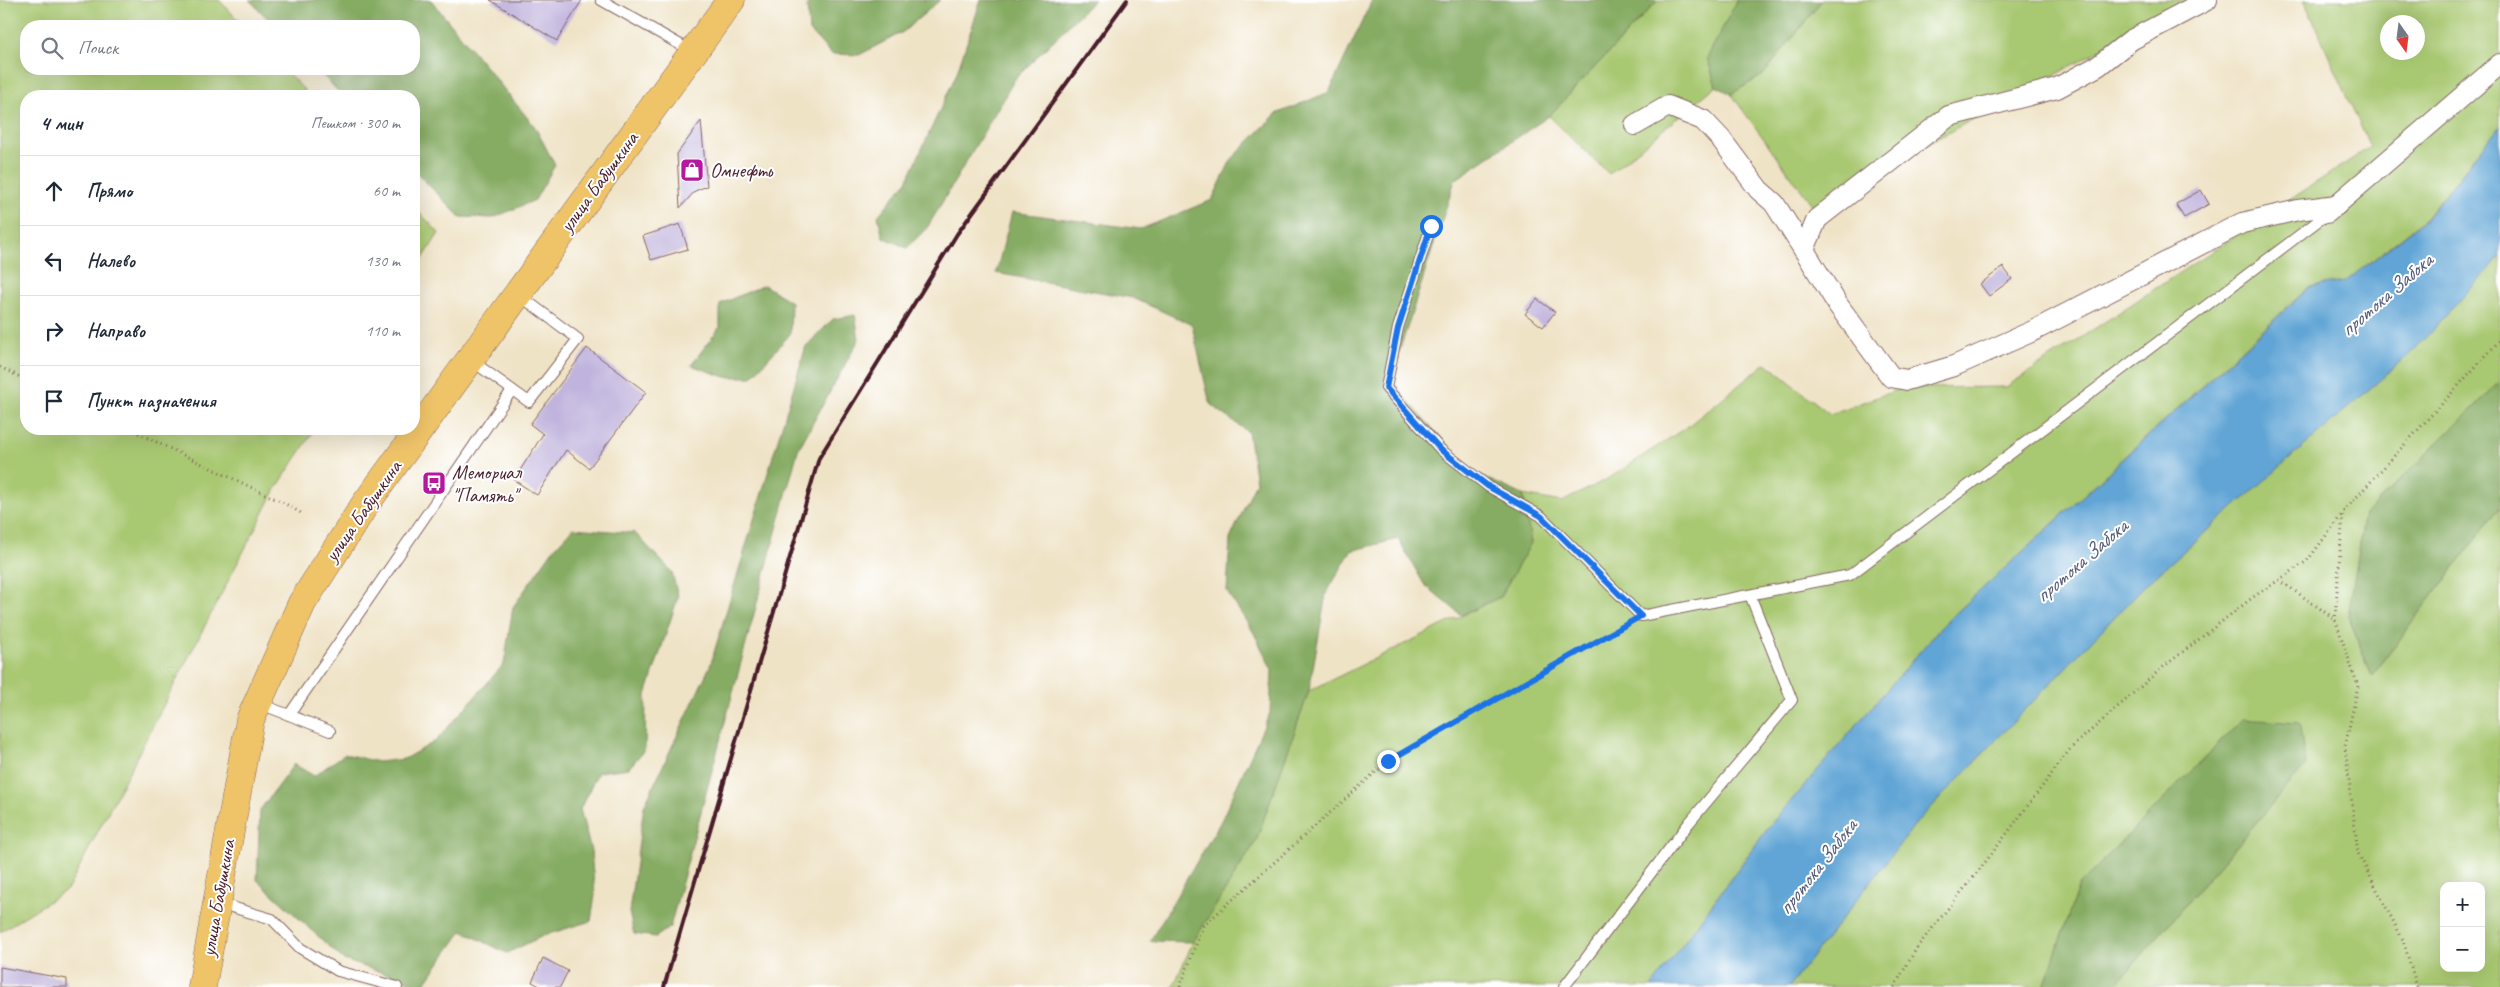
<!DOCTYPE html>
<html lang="ru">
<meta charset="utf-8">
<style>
:root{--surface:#fff;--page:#f2f2f3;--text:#1f2937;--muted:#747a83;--line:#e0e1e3}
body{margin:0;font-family:Caveat,sans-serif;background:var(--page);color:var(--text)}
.controls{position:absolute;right:15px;bottom:15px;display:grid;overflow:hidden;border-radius:10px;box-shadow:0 5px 20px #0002}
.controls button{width:45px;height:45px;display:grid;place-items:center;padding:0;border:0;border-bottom:1px solid var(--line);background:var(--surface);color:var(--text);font:25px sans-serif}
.compass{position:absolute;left:2380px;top:15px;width:45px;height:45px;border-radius:50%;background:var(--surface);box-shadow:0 5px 20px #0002;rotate:166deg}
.stop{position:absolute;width:15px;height:15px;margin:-11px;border:4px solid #1a73e8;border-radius:50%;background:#fff}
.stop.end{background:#1a73e8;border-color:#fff;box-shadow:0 1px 5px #0008}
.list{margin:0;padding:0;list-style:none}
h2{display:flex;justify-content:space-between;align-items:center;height:65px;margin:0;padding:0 20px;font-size:21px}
h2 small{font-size:16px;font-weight:400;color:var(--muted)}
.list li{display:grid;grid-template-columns:32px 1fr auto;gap:15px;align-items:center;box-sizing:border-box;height:70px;padding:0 20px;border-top:1px solid var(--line)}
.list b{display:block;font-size:19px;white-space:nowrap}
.list em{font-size:16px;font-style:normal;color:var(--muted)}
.icon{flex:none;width:28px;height:28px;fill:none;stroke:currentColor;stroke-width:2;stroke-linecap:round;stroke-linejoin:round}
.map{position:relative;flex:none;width:2500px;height:987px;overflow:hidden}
.search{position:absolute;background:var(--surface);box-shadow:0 5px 20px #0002;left:20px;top:20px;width:400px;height:55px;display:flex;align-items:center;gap:12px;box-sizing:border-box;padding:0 18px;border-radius:20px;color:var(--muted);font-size:19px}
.panel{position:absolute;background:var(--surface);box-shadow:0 5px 20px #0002;left:20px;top:90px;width:400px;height:345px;border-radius:20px}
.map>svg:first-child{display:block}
</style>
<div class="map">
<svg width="2500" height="987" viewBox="0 0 2500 987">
<rect width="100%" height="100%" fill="#fff"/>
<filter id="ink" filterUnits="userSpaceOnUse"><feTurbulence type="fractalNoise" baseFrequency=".02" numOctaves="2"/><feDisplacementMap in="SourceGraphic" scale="10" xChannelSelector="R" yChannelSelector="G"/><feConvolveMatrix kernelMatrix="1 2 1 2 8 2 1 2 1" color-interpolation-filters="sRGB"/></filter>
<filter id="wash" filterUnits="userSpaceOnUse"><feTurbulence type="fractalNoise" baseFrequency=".0096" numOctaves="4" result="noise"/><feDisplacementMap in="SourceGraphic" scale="20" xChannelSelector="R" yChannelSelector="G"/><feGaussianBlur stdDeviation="1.12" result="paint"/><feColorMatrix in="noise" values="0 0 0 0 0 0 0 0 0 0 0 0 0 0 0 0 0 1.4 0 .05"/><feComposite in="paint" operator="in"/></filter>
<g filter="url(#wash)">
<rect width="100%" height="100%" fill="#efe3c6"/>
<g fill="#a8c871" stroke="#79744e" fill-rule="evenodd">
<polygon points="0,0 219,0 244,26 26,26 26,69 284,69 310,96 26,96 26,429 315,429 276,489 68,889 0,932"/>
<polygon points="1658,0 1737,0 1708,58 1716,86 1609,174 1549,116"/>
<polygon points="1822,0 2193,0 1813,206 1731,94 1763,75"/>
<path d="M 2304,0 L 2500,0 L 2500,126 L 2425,219 L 2345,282 L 2309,287 L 1942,626 L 1771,824 L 1651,987 L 1173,987 L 1193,942 L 1256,841 L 1309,691 L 1500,597 L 1531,543 L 1523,495 L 1562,502 L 1611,477 L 1688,426 L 1766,363 L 1830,414 L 1902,388 L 2006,387 L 2370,147 ZM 2388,22 L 2418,22 L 2418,52 L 2388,52 Z"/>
<polygon points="414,207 439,233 414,273"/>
<path d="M 2500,257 L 2500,382 L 2365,514 L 2348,616 L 2372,676 L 2500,507 L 2500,987 L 2114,987 L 2306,765 L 2079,885 L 2044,987 L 1789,987 L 1917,822 L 2147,583 L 2412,352 ZM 2444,886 L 2481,886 L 2481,968 L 2444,968 Z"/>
</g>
<g fill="#86ac63" stroke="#686647">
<polygon points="249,0 431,0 535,127 555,165 535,200 493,218 460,217 414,170 414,96 343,96 316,69 414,69 414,26 275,26"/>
<polygon points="810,0 940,0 903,32 859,55 831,54 809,30 807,6"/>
<polygon points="981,0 1094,0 1015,79 927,228 907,248 883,237 878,216 907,181 956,75"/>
<polygon points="1372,0 1658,0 1549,116 1455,180 1390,380 1470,471 1523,495 1531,543 1500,597 1461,615 1424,584 1398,539 1351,551 1326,594 1309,691 1256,841 1193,942 1150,941 1221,821 1270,713 1272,670 1254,633 1227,592 1230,539 1256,482 1248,432 1210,404 1192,325 1133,298 996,273 1012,212 1141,229 1212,200 1231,160 1276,114 1329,92"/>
<polygon points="1737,0 1822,0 1763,75 1731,94 1716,86 1707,58"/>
<polygon points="764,285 791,302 790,334 752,377 725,377 691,365 720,327 720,304"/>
<polygon points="855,315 859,339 798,450 670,927 656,937 634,934 629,912 644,806 710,666 806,346 833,319"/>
<polygon points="2500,382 2500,507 2372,676 2348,616 2365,514"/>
<polygon points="573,528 635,533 672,572 678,597 646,695 645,749 629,768 598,772 580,809 591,851 595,895 591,921 545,935 507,953 462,931 423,986 344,960 257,880 260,810 294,764 314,776 345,754 378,762 404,759 436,741 504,664 513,607 552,551"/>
<polygon points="2243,719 2299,723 2306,765 2114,987 2044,987 2079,885"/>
</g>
<polygon fill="#60a5d5" stroke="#556280" points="2500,126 2500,257 2412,352 2147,583 1917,822 1789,987 1651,987 1771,824 1942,626 2310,287 2345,282 2425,220"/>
<g id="blocks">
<g fill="#c0b3dd">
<polygon points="490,0 582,0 557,41"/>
<polygon points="701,121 707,186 695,191 680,208 677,154"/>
<polygon points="2201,190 2209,204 2184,218 2176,204"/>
<polygon points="680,224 688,249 651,260 643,236"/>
<polygon points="2003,267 2012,279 1989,296 1980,284"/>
<polygon points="1537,299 1555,312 1543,327 1525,314"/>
<polygon points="587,348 646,392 589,468 566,450 537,495 514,480 543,434 530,424"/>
<polygon points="543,958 568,971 560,987 542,987 532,982"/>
<polygon points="0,967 67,979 67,987 0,987"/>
</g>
</g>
</g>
<g filter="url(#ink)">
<use href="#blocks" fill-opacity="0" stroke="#846461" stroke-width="1"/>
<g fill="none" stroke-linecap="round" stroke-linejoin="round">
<g stroke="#846461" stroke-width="12">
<g id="lane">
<polyline points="601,0 693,52"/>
<polyline points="1431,226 1398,328 1386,388 1441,450 1489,487 1541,516 1641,616 1850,575 2322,218"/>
<polyline points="472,361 529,402 578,339 519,295"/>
<polyline points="258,703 330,731"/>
<polyline points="289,715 512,390"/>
<polyline points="218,903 272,919 300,948 338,971 397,987"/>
<polyline points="1564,987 1689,823 1792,700 1750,595"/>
</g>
</g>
<g stroke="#846461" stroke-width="22">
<g id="street">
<polyline points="2207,0 2131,40 2098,66 2057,88 1949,116 1817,219 1804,250 1838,305 1891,377 1907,380 1954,366 2033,331 2242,223 2298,210 2337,205"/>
<polyline points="1635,125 1668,106 1703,120 1721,139 1759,190 1774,203 1804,250"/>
<polyline points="2327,213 2500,64"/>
</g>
</g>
<g stroke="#846461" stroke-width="29">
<polyline id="primary" points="202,987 250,720 302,603 364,506 731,0"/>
</g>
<g stroke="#846461" stroke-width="3" stroke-dasharray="1 4" stroke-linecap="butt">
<polyline points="0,367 26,380"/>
<polyline points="129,429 284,503 301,513"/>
<polyline points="2279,580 2335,619"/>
<polyline points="1180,987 1203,926 1388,761 1630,623"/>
<polyline points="1894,987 1918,946 1987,860 2071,748 2162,668 2252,598 2307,561 2343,513"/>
<polyline points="2417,987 2403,940 2358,853 2345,747 2358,686 2335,619 2343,512 2500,340"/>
</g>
<use href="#lane" stroke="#fff" stroke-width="10"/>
<use href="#street" stroke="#fff" stroke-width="20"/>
<use href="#primary" stroke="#efc469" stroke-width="28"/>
<polyline stroke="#4a1f2b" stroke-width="4" points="664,987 819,458 957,234 1127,0"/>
</g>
</g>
<g fill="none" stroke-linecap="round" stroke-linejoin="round" filter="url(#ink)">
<polyline stroke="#1a73e8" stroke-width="6" points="1388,761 1641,616 1541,516 1489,487 1441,450 1386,388 1398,328 1431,226"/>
</g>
<defs>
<g id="shop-square" transform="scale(1.25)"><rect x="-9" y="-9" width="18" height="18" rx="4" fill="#b5179e" stroke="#fff"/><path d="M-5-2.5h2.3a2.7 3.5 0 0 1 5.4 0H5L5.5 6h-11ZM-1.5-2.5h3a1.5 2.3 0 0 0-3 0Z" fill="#fff"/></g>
<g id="bus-square" transform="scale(1.25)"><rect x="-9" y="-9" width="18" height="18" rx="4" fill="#b5179e" stroke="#fff"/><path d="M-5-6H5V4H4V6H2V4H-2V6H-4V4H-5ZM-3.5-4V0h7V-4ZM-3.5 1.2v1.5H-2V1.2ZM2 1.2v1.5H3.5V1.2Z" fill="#fff"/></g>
</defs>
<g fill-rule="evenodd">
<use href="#shop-square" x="692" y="170"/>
<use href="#bus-square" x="434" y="483"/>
</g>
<g text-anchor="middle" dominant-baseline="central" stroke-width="4" stroke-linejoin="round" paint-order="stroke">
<g font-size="20" fill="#4a1f2b" stroke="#fff" text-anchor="start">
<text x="710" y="170">Омнефть</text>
<text x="452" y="472">Мемориал<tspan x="452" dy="23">"Память"</tspan></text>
</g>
<g font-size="20" fill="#4a1f2b" stroke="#fff">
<text transform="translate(599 182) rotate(-54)">улица Бабушкина</text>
<text transform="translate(363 511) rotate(-55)">улица Бабушкина</text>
<text transform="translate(218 898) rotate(-80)">улица Бабушкина</text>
</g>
<g font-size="21" font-style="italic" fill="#545b77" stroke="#fff">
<text transform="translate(2386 295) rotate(-41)">протока Забока</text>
<text transform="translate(2081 561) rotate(-41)">протока Забока</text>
<text transform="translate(1817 867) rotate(-52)">протока Забока</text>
</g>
</g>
</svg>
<div class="controls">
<button>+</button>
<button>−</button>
</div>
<svg class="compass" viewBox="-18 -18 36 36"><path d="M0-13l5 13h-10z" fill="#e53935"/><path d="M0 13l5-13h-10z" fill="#747a83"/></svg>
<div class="stop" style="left:1431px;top:226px"></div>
<div class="stop end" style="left:1388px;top:761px"></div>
<div class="search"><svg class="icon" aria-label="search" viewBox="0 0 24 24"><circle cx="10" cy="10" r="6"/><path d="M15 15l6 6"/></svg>Поиск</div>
<section class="panel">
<h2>4 мин<small>Пешком · 300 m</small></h2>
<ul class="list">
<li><svg class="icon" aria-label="ahead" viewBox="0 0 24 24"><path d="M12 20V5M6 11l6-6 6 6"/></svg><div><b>Прямо</b></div><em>60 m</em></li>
<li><svg class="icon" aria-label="left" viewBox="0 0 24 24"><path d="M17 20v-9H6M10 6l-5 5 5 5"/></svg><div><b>Налево</b></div><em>130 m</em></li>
<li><svg class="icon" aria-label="right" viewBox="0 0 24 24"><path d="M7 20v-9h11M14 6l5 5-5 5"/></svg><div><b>Направо</b></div><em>110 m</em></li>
<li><svg class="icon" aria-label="arrive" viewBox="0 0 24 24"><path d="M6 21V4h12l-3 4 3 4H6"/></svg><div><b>Пункт назначения</b></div></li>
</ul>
</section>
</div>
